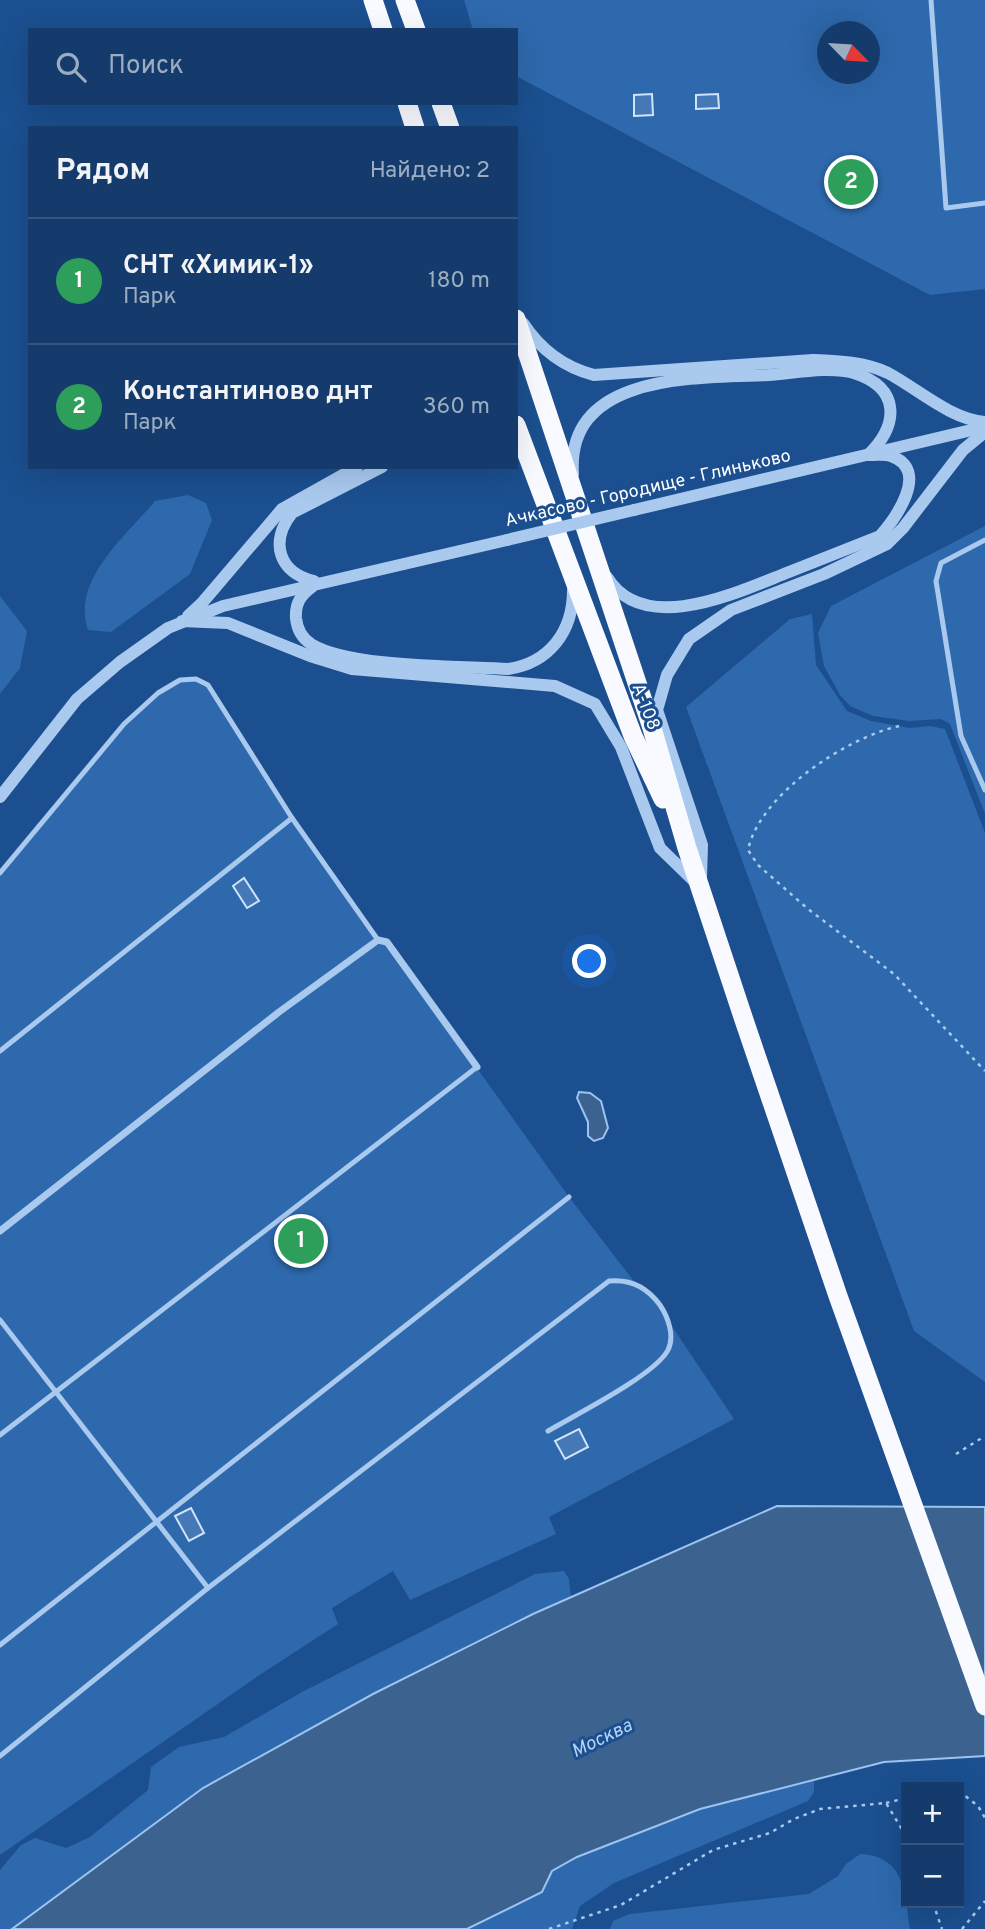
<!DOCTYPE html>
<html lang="ru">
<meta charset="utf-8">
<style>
:root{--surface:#143b6b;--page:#1d4271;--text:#f1f3f6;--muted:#9dadc1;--line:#33557e;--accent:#e69b98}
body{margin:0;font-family:Overpass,sans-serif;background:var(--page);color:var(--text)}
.controls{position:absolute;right:21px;bottom:21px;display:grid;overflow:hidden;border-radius:0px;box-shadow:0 7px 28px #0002}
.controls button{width:63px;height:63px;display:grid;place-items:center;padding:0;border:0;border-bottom:2px solid var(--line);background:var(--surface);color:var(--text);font:35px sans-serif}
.compass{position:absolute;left:817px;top:21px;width:63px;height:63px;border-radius:50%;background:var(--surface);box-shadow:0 7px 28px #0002;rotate:115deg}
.you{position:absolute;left:590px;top:962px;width:24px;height:24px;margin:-18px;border:5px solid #fff;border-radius:50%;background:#1a73e8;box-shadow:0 0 0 10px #1a73e833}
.badge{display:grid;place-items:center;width:46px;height:46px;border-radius:50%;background:var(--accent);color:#fff;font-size:23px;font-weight:700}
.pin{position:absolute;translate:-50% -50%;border:4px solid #fff;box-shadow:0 2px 7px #0006}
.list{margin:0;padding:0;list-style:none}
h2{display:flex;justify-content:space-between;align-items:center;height:91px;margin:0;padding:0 28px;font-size:30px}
h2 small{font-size:23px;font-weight:400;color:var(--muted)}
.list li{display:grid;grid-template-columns:46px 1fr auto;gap:21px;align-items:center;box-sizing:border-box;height:126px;padding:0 28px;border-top:2px solid var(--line)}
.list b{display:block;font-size:26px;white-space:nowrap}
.list p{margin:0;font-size:23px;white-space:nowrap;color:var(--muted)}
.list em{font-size:23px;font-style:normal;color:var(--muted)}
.icon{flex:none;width:38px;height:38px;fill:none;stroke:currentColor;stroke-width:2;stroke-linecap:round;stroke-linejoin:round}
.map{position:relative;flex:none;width:985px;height:1929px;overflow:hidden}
.search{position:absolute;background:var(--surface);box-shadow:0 7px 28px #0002;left:28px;top:28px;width:490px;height:77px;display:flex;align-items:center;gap:18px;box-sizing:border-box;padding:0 24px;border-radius:0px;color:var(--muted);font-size:26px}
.panel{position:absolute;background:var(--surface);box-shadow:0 7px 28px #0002;left:28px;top:126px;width:490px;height:343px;border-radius:0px}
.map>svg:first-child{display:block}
</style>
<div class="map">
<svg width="985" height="1929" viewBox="0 0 985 1929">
<rect width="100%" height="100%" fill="#1b4f8f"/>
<g fill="#2e69ad" fill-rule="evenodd">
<path d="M 464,0 L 985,0 L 985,289 L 930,295 L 516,76 L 516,30 L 473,30 ZM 828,32 L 870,32 L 870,74 L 828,74 Z"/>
<path d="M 188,495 L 206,503 L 212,520 L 190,574 L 111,632 L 88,630 C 71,580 125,537 155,501 Z"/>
<polygon points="985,526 985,814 950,724 941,719 909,721 873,716 850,706 840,695 824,666 818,633 831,606"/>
<polygon points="0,596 27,631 20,668 0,694"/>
<polygon points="812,614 816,665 847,711 871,721 909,728 930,726 945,729 985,833 985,1382 914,1331 686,707 790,619"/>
<polygon points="196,679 208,685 292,818 378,940 387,942 569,1197 636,1284 651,1295 734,1419 549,1517 556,1534 410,1600 393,1571 332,1608 338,1624 258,1676 0,1855 0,873 124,724 158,693 180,680"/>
<polygon points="564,1571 569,1579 571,1598 373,1694 203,1788 12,1929 0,1929 0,1870 21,1845 35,1838 66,1848 90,1837 148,1790 151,1767 179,1747 224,1737 302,1692 535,1574"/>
<polygon points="814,1780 814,1792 808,1801 614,1883 580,1906 572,1929 467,1929 542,1892 552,1871 577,1857 700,1809"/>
<path d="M 860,1854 C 905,1856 905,1893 910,1929 L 610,1929 L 613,1921 L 630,1914 L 809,1894 L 838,1876 L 846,1864 Z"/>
</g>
<g fill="#3c6290" stroke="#9cc4f0" stroke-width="2">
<polygon points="579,1092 590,1093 601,1101 608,1128 603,1138 594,1141 588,1136 588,1122 577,1098"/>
<polygon points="777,1506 985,1507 985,1756 884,1762 700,1809 577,1857 552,1871 542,1892 467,1929 12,1929 203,1788 373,1694 533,1614"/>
</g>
<g fill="#4478b7" stroke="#cfe3fa" stroke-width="2">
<polygon points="652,94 653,115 634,116 634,95"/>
<polygon points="718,94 719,108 696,109 696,95"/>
<polygon points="244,878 259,901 247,908 233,886"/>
<polygon points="579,1429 588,1447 565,1459 555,1441"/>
<polygon points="191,1508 204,1533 189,1541 175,1516"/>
</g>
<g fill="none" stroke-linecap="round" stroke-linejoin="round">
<g stroke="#a9c9ee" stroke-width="2.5" stroke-dasharray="3.5 5" stroke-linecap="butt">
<path d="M 899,726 C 846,738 760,794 748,850 L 758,865 L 808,909 L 894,974 L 985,1071"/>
<polyline points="956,1454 985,1436"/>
<polyline points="959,1791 978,1806 985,1818"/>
<polyline points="886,1803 906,1798"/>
<polyline points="933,1903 942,1929"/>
<polyline points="549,1929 621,1905 713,1850 770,1833 794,1819 820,1809 886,1803 906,1836"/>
<polyline points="962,1929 985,1901"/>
</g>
<g stroke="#a9c9ee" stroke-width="5">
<polyline points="931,0 946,208 985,203"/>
<polyline points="985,540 941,563 936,581 961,736 985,790"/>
<polyline points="0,873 124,724 158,693 180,680 196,679 208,685 292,818 378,940"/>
<polyline points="0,1051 292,818"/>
<polyline points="0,1320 208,1588"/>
<polyline points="0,1435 477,1067"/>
<polyline points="0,1645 569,1197"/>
<path d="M 0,1756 L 208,1588 L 609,1281 C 629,1279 647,1287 660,1305 C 668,1317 675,1336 668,1350 C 655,1375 575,1415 548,1431"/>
</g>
<polyline stroke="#a9c9ee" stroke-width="7" points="0,1231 279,1012 378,940 387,942 477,1067"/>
<g stroke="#a9c9ee" stroke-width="12">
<path d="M 523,323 C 540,349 563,367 594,375 L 813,360 C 838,361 865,362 888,373 C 918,389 950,419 985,422"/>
<path d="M 573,474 C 566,372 698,378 769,375 C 795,373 830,366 854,373 C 901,388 899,425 868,455"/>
<polyline points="634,510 984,427"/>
<path d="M 607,577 C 644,638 740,591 789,572 C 820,560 850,548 880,536 C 895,519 931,470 891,456 C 885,454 875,455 868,455"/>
<path d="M 314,581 C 279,573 269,542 292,513 L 382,467"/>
<path d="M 312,587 C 301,595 295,603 296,618 C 297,629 302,638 311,644 C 350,668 460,666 508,669 C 549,663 573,632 573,590"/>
<polyline points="188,616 202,603 282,509 357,467"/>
<polyline points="182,621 228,623 310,656 352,669 555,686 595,704 621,747 660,848 697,884"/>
<polyline points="0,797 77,699 120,662 168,628 223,606 507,540"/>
<polyline points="701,878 702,845 657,710 667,675 689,639 731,610 824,574 887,544 903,528 963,450 985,432"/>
</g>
<g stroke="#f8faff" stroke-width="19">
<polyline points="373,0 383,30"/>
<polyline points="405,0 416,30"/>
<polyline points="407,103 415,128"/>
<polyline points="441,103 450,128"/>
<polyline points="516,319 652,728 687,848 744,1020 838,1296 985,1706"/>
<polyline points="516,425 633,736 663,799"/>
</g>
<polyline stroke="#a9c9ee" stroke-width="12" points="507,540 634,510"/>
</g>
<g text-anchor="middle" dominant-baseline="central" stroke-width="6" stroke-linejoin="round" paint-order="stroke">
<g font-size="18" fill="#fff" stroke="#1b4f8f">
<text transform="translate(648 489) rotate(-13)">Ачкасово - Городище - Глиньково</text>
<text transform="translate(645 707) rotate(69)">А-108</text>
</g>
<g font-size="19" font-style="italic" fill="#b5d3f5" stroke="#1b4f8f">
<text transform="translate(602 1739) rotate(-26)">Москва</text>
</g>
</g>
</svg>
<div class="controls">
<button>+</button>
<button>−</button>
</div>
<svg class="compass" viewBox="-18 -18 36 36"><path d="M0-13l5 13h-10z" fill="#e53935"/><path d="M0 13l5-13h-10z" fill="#9dadc1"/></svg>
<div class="you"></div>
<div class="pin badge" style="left:301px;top:1241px;background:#2e9e5b">1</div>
<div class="pin badge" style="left:851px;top:182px;background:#2e9e5b">2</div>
<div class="search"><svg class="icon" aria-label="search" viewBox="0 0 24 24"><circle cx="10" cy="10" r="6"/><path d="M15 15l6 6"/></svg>Поиск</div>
<section class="panel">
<h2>Рядом<small>Найдено: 2</small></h2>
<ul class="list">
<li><span class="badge" style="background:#2e9e5b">1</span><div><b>СНТ «Химик-1»</b><p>Парк</p></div><em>180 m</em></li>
<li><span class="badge" style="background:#2e9e5b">2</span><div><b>Константиново днт</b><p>Парк</p></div><em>360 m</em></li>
</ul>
</section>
</div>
